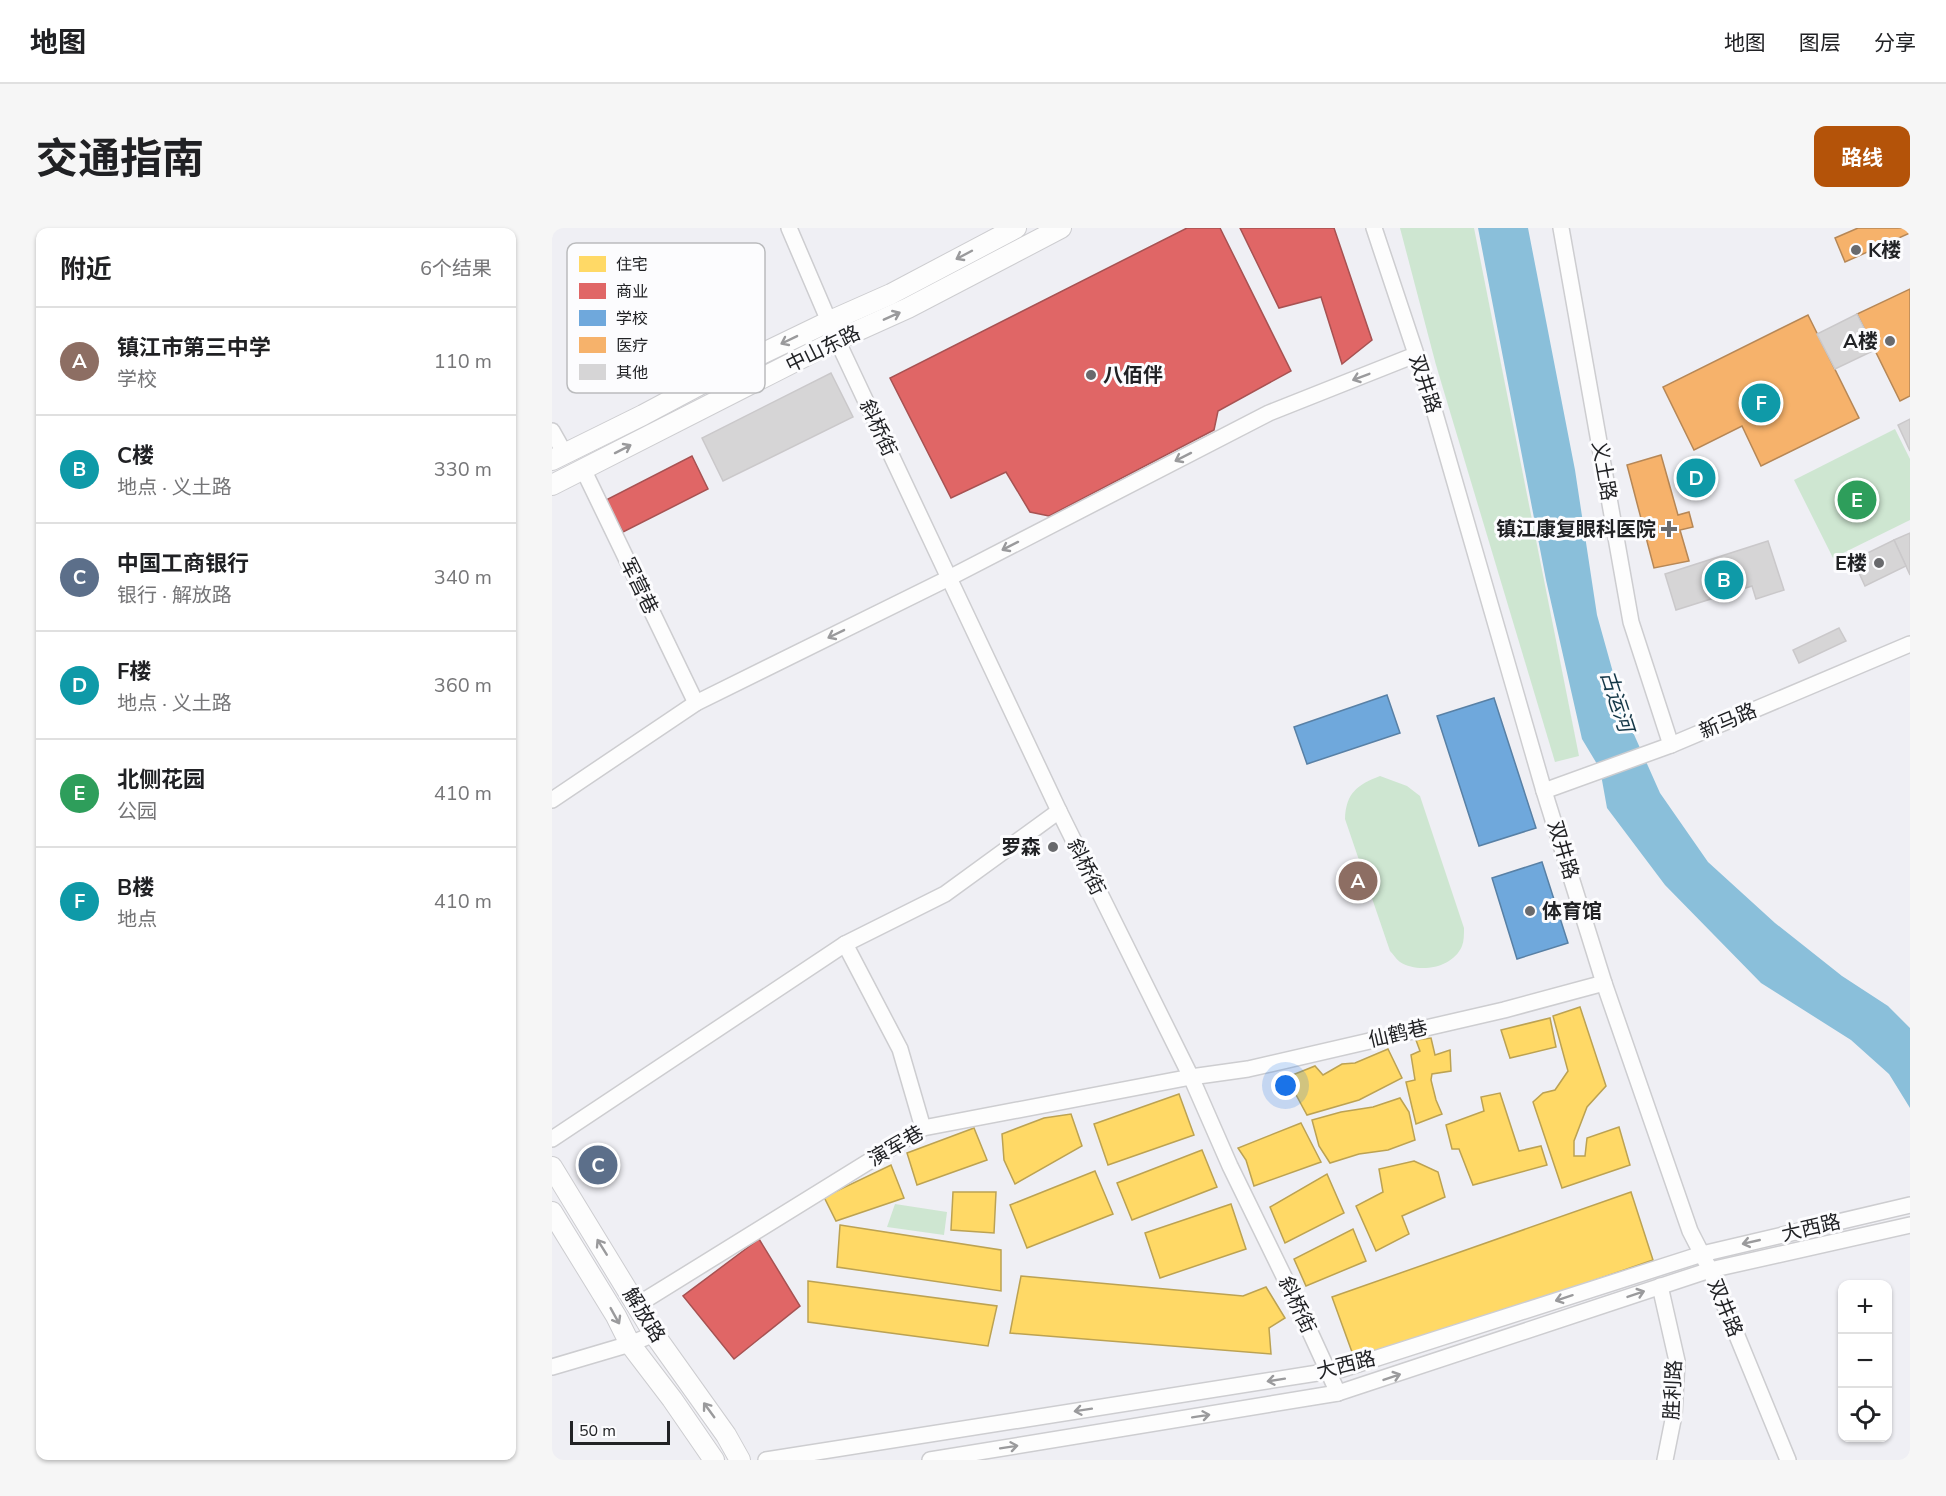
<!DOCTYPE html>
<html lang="zh">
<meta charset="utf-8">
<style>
:root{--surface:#fff;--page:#f6f6f6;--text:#202124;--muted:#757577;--line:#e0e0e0;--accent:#b45309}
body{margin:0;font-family:"Nunito Sans","Noto Sans SC",sans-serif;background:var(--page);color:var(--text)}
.controls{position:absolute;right:18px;bottom:18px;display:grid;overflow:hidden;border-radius:12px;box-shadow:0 2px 4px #0004}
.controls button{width:54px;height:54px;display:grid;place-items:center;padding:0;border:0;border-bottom:2px solid var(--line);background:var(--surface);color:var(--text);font:30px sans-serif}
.scale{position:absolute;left:18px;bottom:15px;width:100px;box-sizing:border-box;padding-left:6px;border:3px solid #212225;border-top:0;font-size:16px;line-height:21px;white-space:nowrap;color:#212225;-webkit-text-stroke:4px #fcfcfe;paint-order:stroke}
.you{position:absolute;left:734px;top:858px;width:21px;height:21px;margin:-15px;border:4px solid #fff;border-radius:50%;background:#1a73e8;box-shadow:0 0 0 9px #1a73e833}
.badge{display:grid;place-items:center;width:39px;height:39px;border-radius:50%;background:var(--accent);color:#fff;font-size:20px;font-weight:700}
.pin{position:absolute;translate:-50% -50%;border:3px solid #fff;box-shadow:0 2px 6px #0006}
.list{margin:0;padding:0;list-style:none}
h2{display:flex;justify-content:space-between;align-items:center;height:78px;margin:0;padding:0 24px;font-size:26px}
h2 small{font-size:20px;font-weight:400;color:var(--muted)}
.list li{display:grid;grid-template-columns:39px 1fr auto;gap:18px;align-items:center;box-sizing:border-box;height:108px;padding:0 24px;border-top:2px solid var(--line)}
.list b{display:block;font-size:22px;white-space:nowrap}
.list p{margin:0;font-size:20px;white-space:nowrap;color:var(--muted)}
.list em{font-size:20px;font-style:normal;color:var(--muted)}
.icon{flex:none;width:33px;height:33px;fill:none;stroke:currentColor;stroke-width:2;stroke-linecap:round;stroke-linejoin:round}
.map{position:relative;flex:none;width:1358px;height:1232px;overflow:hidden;border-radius:12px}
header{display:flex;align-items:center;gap:36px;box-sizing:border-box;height:84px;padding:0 30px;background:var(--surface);border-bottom:2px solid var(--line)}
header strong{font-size:28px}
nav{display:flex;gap:33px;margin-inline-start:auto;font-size:21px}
.intro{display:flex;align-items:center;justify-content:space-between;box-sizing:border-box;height:144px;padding:0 36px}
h1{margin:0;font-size:42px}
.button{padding:15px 27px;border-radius:12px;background:var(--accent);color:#fff;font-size:21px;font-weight:700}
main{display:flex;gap:36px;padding:0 36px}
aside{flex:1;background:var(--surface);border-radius:12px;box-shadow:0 2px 4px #0004}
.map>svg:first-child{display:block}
</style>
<header>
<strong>地图</strong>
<nav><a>地图</a><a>图层</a><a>分享</a></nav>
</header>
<div class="intro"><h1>交通指南</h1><a class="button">路线</a></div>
<main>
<aside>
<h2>附近<small>6个结果</small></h2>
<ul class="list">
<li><span class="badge" style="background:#8d6e63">A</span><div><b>镇江市第三中学</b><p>学校</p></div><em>110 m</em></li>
<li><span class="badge" style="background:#0f9aa8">B</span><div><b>C楼</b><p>地点 · 义土路</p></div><em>330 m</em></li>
<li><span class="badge" style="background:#5c6f8a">C</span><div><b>中国工商银行</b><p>银行 · 解放路</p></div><em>340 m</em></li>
<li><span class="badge" style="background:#0f9aa8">D</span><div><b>F楼</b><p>地点 · 义土路</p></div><em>360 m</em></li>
<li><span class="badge" style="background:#2e9e5b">E</span><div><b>北侧花园</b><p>公园</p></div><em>410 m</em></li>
<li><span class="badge" style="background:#0f9aa8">F</span><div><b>B楼</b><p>地点</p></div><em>410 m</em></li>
</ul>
</aside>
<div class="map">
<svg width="1358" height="1232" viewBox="0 0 1358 1232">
<rect width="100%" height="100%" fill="#efeff4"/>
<g fill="#cee6d1">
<polygon points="848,0 922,0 1027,528 1003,534 884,137"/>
<polygon points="1343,201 1358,231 1358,292 1281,330 1242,252"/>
<path d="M 828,548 L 855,558 L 868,568 L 912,700 C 912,706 912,713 910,718 C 901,740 867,746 848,734 C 844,731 841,726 838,723 L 793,591 C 794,565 805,557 828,548 Z"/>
<polygon points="343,976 395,984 392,1007 335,999"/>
</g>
<polygon fill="#8abfda" points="926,0 976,0 1023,242 1045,387 1072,484 1108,565 1156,634 1223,695 1290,748 1336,778 1358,800 1358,880 1337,846 1299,812 1209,755 1113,657 1055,580 1048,541 1030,511 994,352"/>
<g fill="#ffd966" stroke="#bca252" stroke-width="1.5">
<polygon points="1028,779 1054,858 1035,879 1022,913 1022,928 1033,928 1035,910 1067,899 1078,937 1010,960 981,874 991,865 1003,862 1016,843 1001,788"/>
<polygon points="998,790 1004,819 958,830 949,802"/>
<polygon points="879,810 883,827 898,822 899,843 880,846 879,852 884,872 890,886 864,896 854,854 863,852 859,827 868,823 864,812"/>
<polygon points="836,821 850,850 807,872 755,887 742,863 738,848 763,838 771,847 790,836 803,835"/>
<polygon points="948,865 967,923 989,918 995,937 921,957 907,921 900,921 894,897 932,883 929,869"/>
<polygon points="627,866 642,907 556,937 542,896"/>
<polygon points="848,870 857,884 863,912 836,922 807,926 778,935 767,918 760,892 789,884 821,879"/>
<polygon points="519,886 530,918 463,956 452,932 450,906 492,890"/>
<polygon points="749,895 769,934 702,958 694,932 686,920"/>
<polygon points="422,900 435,932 365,957 355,925"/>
<polygon points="650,922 665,959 580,992 565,955"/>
<polygon points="862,933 886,944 893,969 850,988 857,1006 824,1023 804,978 831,964 827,941"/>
<polygon points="339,937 352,970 284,993 272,969"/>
<polygon points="543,943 561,986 475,1020 458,977"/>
<polygon points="775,946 792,985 733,1015 718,979"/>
<polygon points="401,964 444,964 442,1005 399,1002"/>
<polygon points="1079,964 1101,1032 804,1135 780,1069"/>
<polygon points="679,976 694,1021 608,1050 593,1005"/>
<polygon points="288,997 449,1022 449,1063 285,1039"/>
<polygon points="801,1001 814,1033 754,1058 742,1031"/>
<polygon points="469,1048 691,1068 714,1059 733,1090 717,1100 719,1126 458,1105"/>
<polygon points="256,1053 445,1078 436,1118 256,1094"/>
</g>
<g fill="#e06666" stroke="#a75252" stroke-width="1.5">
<polygon points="635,0 668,0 739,143 666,183 662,202 497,288 478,284 454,244 399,270 338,150"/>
<polygon points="688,0 782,0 820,112 790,136 769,69 727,80"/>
<polygon points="140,228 156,261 71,304 54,272"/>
<polygon points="207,1011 248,1078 182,1131 131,1068"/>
</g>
<g fill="#6fa8dc" stroke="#5880a5" stroke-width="1.5">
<polygon points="835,467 848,505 755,536 742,499"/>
<polygon points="942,470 984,600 927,618 885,488"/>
<polygon points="990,634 1016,715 965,731 940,650"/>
</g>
<g fill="#f6b26b" stroke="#b68756" stroke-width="1.5">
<polygon points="1306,0 1358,0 1358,5 1293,34 1283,10"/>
<polygon points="1358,61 1358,168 1348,173 1305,86"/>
<polygon points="1256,87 1307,190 1209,238 1190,198 1142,222 1111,159"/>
<polygon points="1109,227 1126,287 1137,284 1141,299 1128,302 1137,333 1102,340 1075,237"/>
</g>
<g fill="#d6d5d6" stroke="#cac8ca" stroke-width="1.5">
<polygon points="1305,86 1323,122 1283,141 1265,106"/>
<polygon points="279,145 301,189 171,253 150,210"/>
<polygon points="1358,191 1358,223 1346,197"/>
<polygon points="1154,231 1163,258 1133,268 1124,241"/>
<polygon points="1358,305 1358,347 1342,312"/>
<polygon points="1342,312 1354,338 1313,358 1301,332"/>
<polygon points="1216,313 1232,362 1204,371 1200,358 1124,382 1113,346"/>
<polygon points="1287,400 1294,413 1247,435 1241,422"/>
</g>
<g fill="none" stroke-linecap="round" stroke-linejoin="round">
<g stroke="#cdcdd0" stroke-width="18">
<g id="minor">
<polyline points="237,0 285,112 397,350 507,583 639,849 678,938 742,1069 786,1165"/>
<polyline points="822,0 878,168 992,563 1052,755 1138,1003 1158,1042 1236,1232"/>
<polyline points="1009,0 1079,394 1119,517"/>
<polyline points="0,203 13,226"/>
<polyline points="31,241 144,475"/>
<polyline points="992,563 1119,517 1358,416"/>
<polyline points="0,572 144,475 397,350 717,185 863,127"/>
<polyline points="293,716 348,821 371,900"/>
<polyline points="0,911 293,716 393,666 507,583"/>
<polyline points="1108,1058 1125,1133 1122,1187 1113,1232"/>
<polyline points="85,1077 371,900 639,849 696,841 952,782 1052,755"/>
<polyline points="0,1139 78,1116 102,1106"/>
<polyline points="214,1232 791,1141 1150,1026 1358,977"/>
<polyline points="378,1232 786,1165 1158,1042 1358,997"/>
</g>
</g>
<g stroke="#cdcdd0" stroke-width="22">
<g id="major">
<polyline points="0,232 91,187 168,146 278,93 339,66 464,0"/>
<polyline points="0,257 285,112 356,80 509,0"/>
<polyline points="0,939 102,1106 174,1207 188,1232"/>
<polyline points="0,984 64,1088 78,1116 120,1171 162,1232"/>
</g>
</g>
<use href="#minor" stroke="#fdfdfd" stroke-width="15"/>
<use href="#major" stroke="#fdfdfd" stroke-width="20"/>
</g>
<defs><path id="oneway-shaft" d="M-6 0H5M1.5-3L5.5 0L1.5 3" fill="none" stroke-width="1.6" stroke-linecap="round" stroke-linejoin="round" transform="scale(1.5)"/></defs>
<g stroke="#9a9a9c">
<use href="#oneway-shaft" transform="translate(412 27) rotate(152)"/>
<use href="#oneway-shaft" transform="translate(340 88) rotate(-24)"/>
<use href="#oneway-shaft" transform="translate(237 112) rotate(154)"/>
<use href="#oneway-shaft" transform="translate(809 149) rotate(159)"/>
<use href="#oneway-shaft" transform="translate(71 221) rotate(-27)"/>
<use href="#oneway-shaft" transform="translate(631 229) rotate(153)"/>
<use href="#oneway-shaft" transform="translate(458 318) rotate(153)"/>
<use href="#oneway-shaft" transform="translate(284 406) rotate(154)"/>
<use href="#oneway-shaft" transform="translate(1199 1014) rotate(167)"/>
<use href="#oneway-shaft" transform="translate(50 1019) rotate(-122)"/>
<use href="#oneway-shaft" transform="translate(1084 1066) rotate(-19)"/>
<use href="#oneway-shaft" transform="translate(1012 1070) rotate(162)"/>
<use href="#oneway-shaft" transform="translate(63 1088) rotate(61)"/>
<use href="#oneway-shaft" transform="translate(840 1149) rotate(-19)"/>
<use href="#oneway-shaft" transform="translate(724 1152) rotate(171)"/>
<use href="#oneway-shaft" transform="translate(157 1182) rotate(-126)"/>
<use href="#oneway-shaft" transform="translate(531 1182) rotate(171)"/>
<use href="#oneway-shaft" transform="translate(649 1188) rotate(-9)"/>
<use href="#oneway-shaft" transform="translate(457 1219) rotate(-9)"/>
</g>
<g fill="#696a6d" stroke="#fcfcfe" stroke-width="2">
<circle cx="1304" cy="22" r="6"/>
<circle cx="1338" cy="113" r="6"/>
<circle cx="539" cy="147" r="6"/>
<path d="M1114 292h6v6h6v6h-6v6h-6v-6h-6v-6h6z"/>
<circle cx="1327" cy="335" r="6"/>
<circle cx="501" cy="619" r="6"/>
<circle cx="978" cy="683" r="6"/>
</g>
<g text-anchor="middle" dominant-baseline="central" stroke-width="6" stroke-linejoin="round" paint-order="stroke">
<g font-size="20" font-weight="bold" fill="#212225" stroke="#fcfcfe" text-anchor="end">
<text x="1316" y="22" text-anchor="start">K楼</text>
<text x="1326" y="113">A楼</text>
<text x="551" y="147" text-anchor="start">八佰伴</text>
<text x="1104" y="301">镇江康复眼科医院</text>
<text x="1315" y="335">E楼</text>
<text x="489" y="619">罗森</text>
<text x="990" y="683" text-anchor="start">体育馆</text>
</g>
<g font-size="20" fill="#212225" stroke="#fcfcfe">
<text transform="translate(271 121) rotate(-26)">中山东路</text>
<text transform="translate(873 156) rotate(72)">双井路</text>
<text transform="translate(326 200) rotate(65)">斜桥街</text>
<text transform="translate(1052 243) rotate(80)">义土路</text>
<text transform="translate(87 358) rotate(64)">军营巷</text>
<text transform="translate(1176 493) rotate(-23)">新马路</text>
<text transform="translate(1011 622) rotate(73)">双井路</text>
<text transform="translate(534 639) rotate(64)">斜桥街</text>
<text transform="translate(846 806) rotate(-13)">仙鹤巷</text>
<text transform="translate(344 918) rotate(-30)">演军巷</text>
<text transform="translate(1259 1000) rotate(-13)">大西路</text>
<text transform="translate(745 1077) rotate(65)">斜桥街</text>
<text transform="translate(1173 1080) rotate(68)">双井路</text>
<text transform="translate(92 1087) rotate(58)">解放路</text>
<text transform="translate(794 1137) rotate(-14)">大西路</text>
<text transform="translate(1121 1162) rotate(-87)">胜利路</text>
</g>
<g font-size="21" font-style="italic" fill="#143747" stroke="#fcfcfe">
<text transform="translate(1065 473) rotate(72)">古运河</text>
</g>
</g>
<rect x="15" y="15" width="198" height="150" rx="9" fill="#fcfcfe" stroke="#babbbd" stroke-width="1.5"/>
<rect x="27" y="28" width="27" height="16" fill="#ffd966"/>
<rect x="27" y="55" width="27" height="16" fill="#e06666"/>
<rect x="27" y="82" width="27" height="16" fill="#6fa8dc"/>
<rect x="27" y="109" width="27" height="16" fill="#f6b26b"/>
<rect x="27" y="136" width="27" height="16" fill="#d6d5d6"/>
<g font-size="16" fill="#212225">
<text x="64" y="42">住宅</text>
<text x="64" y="69">商业</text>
<text x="64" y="96">学校</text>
<text x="64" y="123">医疗</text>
<text x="64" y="150">其他</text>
</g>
</svg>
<div class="controls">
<button>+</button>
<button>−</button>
<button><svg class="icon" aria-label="locate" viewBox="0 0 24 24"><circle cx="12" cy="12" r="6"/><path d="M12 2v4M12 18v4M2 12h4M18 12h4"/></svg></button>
</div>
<div class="scale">50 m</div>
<div class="you"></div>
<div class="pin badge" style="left:806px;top:653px;background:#8d6e63">A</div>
<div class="pin badge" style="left:1172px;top:352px;background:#0f9aa8">B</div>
<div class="pin badge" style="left:46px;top:937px;background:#5c6f8a">C</div>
<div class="pin badge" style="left:1144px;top:250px;background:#0f9aa8">D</div>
<div class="pin badge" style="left:1305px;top:272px;background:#2e9e5b">E</div>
<div class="pin badge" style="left:1209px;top:175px;background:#0f9aa8">F</div>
</div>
</main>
